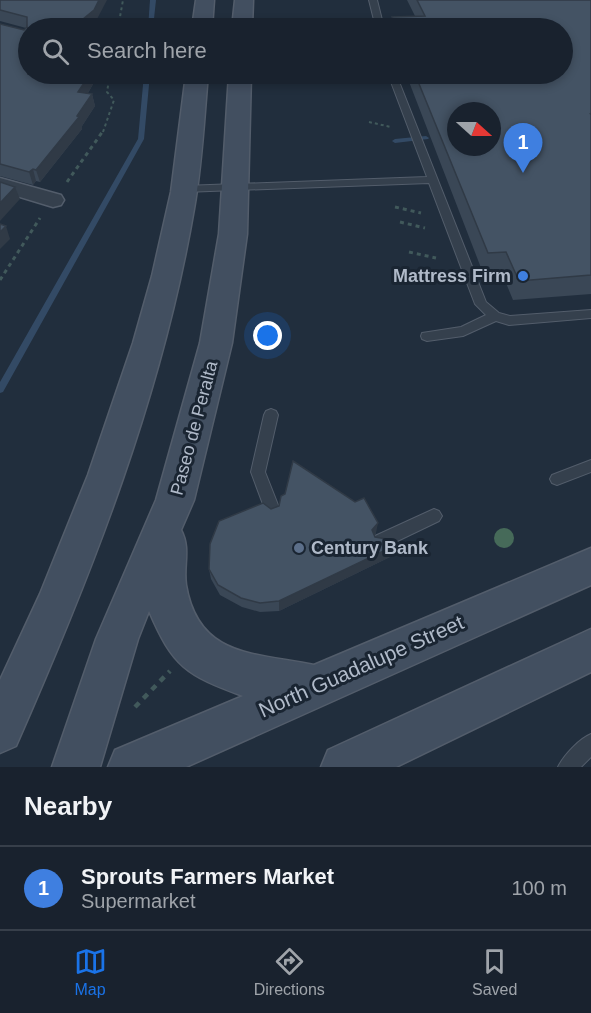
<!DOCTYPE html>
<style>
:root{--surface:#19222e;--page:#262f3a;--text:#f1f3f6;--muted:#9fa4aa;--line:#373f4a;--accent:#1a73e8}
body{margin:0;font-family:Helvetica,sans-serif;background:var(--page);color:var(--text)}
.compass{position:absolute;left:447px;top:102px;width:54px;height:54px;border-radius:50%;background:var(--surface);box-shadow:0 3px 9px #0003;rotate:111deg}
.you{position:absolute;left:268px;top:336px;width:21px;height:21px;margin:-15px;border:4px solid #fff;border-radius:50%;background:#1a73e8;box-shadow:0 0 0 9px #1a73e833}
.badge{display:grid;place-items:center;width:39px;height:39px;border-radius:50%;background:var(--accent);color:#fff;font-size:20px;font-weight:700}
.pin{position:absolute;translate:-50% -50px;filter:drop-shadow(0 2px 3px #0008)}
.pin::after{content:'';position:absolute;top:32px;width:21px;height:18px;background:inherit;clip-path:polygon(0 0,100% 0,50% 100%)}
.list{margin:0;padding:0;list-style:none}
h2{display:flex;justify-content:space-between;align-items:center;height:78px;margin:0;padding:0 24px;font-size:26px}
h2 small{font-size:20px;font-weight:400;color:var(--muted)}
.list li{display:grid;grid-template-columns:39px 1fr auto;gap:18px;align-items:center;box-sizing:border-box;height:84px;padding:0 24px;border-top:2px solid var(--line)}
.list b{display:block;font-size:22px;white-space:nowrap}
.list p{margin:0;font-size:20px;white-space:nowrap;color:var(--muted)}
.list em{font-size:20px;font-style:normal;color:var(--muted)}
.icon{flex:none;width:33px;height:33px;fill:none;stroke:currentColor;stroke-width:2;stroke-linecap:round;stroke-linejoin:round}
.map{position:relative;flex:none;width:591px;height:767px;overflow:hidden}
.search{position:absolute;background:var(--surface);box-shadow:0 3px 9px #0003;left:18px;right:18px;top:18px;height:66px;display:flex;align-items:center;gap:15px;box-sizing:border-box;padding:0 21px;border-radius:33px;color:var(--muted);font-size:22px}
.sheet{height:162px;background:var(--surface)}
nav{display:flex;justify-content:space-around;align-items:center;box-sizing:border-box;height:84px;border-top:2px solid var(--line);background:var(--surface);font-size:16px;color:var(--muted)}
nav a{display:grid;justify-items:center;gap:3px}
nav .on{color:var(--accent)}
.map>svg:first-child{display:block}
</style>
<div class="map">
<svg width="591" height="767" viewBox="0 0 591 767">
<rect width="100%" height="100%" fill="#212e3d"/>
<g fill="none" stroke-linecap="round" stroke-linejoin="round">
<g fill="#334a65" fill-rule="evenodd">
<polygon points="150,0 156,0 153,28 148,28"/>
<polygon points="144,74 150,74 144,139 3,392 0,393 0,382 138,139"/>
<polygon points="426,136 429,138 428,139 395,143 392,141 395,139"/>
</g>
<g stroke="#535d6b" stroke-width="2">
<g id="lane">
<polygon points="369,0 377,0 384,28 376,28"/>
<polygon points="388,74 396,74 486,302 499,313 510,316 591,310 591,318 509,325 496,321 463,336 427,341 422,339 421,336 422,333 461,327 486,315 475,304 429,183 184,192 179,189 184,186 427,177"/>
<polygon points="271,409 276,411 278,415 265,472 280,510 277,515 272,517 267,515 251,472 264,415 266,411"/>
<polygon points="591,460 591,472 557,485 552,483 550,479 552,475"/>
<polygon points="434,509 439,511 442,516 439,521 387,546 381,548 375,546 373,541 375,536"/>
<path d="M 591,734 L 591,757 L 581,767 L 558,767 C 564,755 579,739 591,734 Z"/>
</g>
</g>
<g stroke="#535d6b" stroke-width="3">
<polygon id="street" points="0,178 61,195 64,200 61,205 53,207 0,191"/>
</g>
<g stroke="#535d6b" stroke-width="3">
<g id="secondary">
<polygon points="196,0 214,0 212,28 192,28"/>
<polygon points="235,0 253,0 252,28 232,28"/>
<path d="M 186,74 L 208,74 C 204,119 202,165 194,209 C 162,396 92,573 16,746 L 0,753 L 0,680 L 40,594 L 88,475 L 133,343 L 152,276 L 171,192 Z"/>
<path d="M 229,74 L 251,74 L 247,234 L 232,343 L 194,500 L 181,530 C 191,549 183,565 186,585 C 198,658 256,653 314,665 L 591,548 L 591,585 L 186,767 L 108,767 L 115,750 L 243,696 C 186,675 173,667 149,611 L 138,639 L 100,767 L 52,767 L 96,639 L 156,500 L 200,343 L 219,234 Z"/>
<polygon points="591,629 591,672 396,767 321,767 328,750"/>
</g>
</g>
<g stroke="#41595b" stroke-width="2" stroke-dasharray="3 3" stroke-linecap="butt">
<polyline points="118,28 123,0"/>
<polyline points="369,122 391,127"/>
<polyline points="103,132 114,100 107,92 110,74"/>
</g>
<g stroke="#41595b" stroke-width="3" stroke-dasharray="4 4" stroke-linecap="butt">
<polyline points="67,182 103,131"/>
<polyline points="395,207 421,213"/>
<polyline points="400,222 425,228"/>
<polyline points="409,252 436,258"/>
<polyline points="0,280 40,218"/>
</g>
<polyline stroke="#41595b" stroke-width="4.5" stroke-dasharray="6 6" stroke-linecap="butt" points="135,707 170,671"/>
<use href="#lane" fill="#35404d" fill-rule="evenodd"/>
<use href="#street" fill="#35404d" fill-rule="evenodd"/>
<use href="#secondary" fill="#424f60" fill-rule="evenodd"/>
</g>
<circle fill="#466a59" cx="504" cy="538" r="10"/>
<g fill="#3a4756">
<polygon points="0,0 96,21 28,74 96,79 88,93 92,94 95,106 82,126 82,129 40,182 36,181 33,185 0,176 0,24 24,30 26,28 0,21"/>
<polygon points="407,0 591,0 591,294 513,300 501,271 483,273 406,74 562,74 562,28 391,28 392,17 415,16"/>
<polygon points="271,509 376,533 374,536 375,537 392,547 390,557 279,611 260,612 242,607 220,595 211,579 209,569"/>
</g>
<g fill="#303a46">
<polygon points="99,0 107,0 96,21 88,28 72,28"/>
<polygon points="90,74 95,74 96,79 81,105 78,92"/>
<polygon points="92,94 95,106 82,126 82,129 40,182 36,170 77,116"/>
<polygon points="33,169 36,181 33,185 29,172"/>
<polygon points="15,187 20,199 0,221 0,203"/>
<polygon points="6,226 10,239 0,249 0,232"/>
<polygon points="378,523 376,533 371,540 372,530"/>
<polygon points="392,547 390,557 279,611 279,601"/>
</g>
<g fill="#445364" stroke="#303a46" stroke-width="1.5" fill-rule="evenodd">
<polygon points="0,0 99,0 94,10 72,28 28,28 28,74 90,74 78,92 92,94 77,116 79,117 36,170 33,169 29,172 0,164 0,24 24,30 27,27 27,17 0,10"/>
<path d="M 417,0 L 591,0 L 591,114 L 590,113 L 591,115 L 591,275 L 519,281 L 506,252 L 488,253 L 415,74 L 562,74 L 562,28 L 397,28 L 392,17 L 425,16 ZM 456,111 L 492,111 L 492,147 L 456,147 Z"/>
<polygon points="0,182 15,187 0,203"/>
<polygon points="0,224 6,226 0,232"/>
<polygon points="293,461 355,502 364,498 378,523 372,530 375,537 387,539 392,547 279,601 260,603 241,598 218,585 209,569 210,544 219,521 263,503 271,509 279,506 281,496 285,494"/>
</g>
<circle fill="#3f7fe0" stroke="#1a2532" stroke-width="2" cx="523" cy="276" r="6"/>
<circle fill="#5c6f8a" stroke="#1a2532" stroke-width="2" cx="299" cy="548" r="6"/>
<g text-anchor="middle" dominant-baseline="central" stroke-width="6" stroke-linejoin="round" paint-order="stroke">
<g font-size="18" font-weight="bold" fill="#b0bac9" stroke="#1a2532" text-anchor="end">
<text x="511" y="276">Mattress Firm</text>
<text x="311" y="548" text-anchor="start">Century Bank</text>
</g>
<g font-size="18" fill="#b0bac9" stroke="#1a2532">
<text transform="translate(194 428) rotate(-75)">Paseo de Peralta</text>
</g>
<g font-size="21" fill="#b0bac9" stroke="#1a2532">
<text transform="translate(361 666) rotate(-24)">North Guadalupe Street</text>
</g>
</g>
</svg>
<svg class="compass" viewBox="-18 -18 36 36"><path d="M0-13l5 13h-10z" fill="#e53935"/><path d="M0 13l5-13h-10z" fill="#9fa4aa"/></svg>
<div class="you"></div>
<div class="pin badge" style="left:523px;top:173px;background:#3f7fe0">1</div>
<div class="search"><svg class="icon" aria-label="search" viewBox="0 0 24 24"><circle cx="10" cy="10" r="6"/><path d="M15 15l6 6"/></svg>Search here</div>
</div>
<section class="sheet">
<h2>Nearby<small></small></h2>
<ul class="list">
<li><span class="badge" style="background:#3f7fe0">1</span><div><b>Sprouts Farmers Market</b><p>Supermarket</p></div><em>100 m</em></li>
</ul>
</section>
<nav>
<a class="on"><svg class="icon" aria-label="map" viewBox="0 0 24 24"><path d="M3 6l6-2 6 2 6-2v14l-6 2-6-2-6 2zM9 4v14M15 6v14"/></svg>Map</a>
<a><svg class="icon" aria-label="directions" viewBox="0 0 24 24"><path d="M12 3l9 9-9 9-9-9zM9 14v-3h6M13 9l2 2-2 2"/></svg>Directions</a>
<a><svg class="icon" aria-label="saved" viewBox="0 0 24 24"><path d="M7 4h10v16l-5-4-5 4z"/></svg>Saved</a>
</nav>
